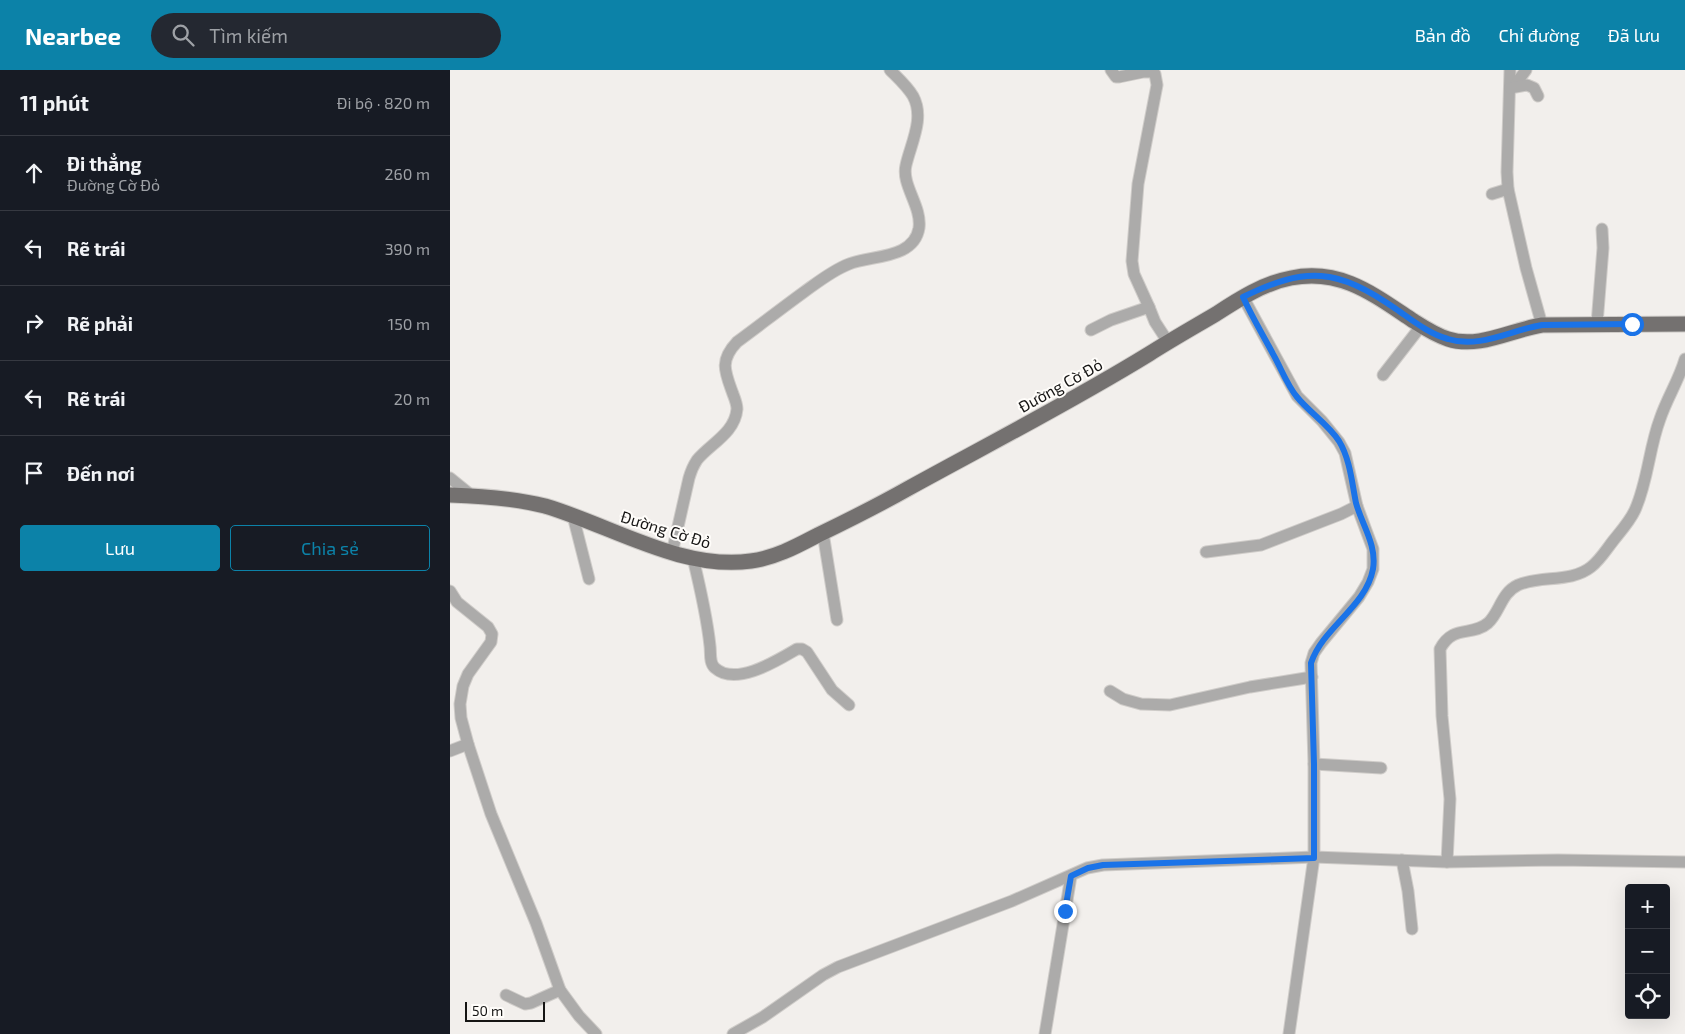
<!DOCTYPE html>
<html lang="vi">
<meta charset="utf-8">
<style>
:root{--surface:#171b24;--page:#242831;--text:#f1f3f6;--muted:#9ea1a6;--line:#363941;--accent:#0c82a8}
body{margin:0;font-family:"Exo 2",sans-serif;background:var(--page);color:var(--text)}
.controls{position:absolute;right:15px;bottom:15px;display:grid;overflow:hidden;border-radius:5px;box-shadow:0 5px 20px #0002}
.controls button{width:45px;height:45px;display:grid;place-items:center;padding:0;border:0;border-bottom:1px solid var(--line);background:var(--surface);color:var(--text);font:25px sans-serif}
.scale{position:absolute;left:15px;bottom:12px;width:80px;box-sizing:border-box;padding-left:5px;border:2px solid #151413;border-top:0;font-size:14px;line-height:18px;white-space:nowrap;color:#151413;-webkit-text-stroke:4px #fffdfa;paint-order:stroke}
.stop{position:absolute;width:15px;height:15px;margin:-11px;border:4px solid #1a73e8;border-radius:50%;background:#fff}
.stop.end{background:#1a73e8;border-color:#fff;box-shadow:0 1px 5px #0008}
.list{margin:0;padding:0;list-style:none}
h2{display:flex;justify-content:space-between;align-items:center;height:65px;margin:0;padding:0 20px;font-size:21px}
h2 small{font-size:16px;font-weight:400;color:var(--muted)}
.list li{display:grid;grid-template-columns:32px 1fr auto;gap:15px;align-items:center;box-sizing:border-box;height:75px;padding:0 20px;border-top:1px solid var(--line)}
.list b{display:block;font-size:19px;white-space:nowrap}
.list p{margin:0;font-size:16px;white-space:nowrap;color:var(--muted)}
.list em{font-size:16px;font-style:normal;color:var(--muted)}
.actions{display:flex;gap:10px;padding:15px 20px}
.actions a{flex:1;padding:11px 0;border:1px solid var(--accent);border-radius:5px;text-align:center;font-size:18px;color:var(--accent)}
.actions .main{background:var(--accent);color:#fff}
.icon{flex:none;width:28px;height:28px;fill:none;stroke:currentColor;stroke-width:2;stroke-linecap:round;stroke-linejoin:round}
.map{position:relative;flex:none;width:1235px;height:964px;overflow:hidden}
header{display:flex;align-items:center;gap:30px;box-sizing:border-box;height:70px;padding:0 25px;background:var(--accent);color:#fff}
header strong{font-size:24px}
nav{display:flex;gap:28px;margin-inline-start:auto;font-size:18px}
.search{width:350px;height:45px;background:var(--page);display:flex;align-items:center;gap:12px;box-sizing:border-box;padding:0 18px;border-radius:28px;color:var(--muted);font-size:19px}
main{display:flex}
aside{flex:1;background:var(--surface)}
.map>svg:first-child{display:block}
</style>
<header>
<strong>Nearbee</strong>
<div class="search"><svg class="icon" aria-label="search" viewBox="0 0 24 24"><circle cx="10" cy="10" r="6"/><path d="M15 15l6 6"/></svg>Tìm kiếm</div>
<nav><a>Bản đồ</a><a>Chỉ đường</a><a>Đã lưu</a></nav>
</header>
<main>
<aside>
<h2>11 phút<small>Đi bộ · 820 m</small></h2>
<ul class="list">
<li><svg class="icon" aria-label="ahead" viewBox="0 0 24 24"><path d="M12 20V5M6 11l6-6 6 6"/></svg><div><b>Đi thẳng</b><p>Đường Cờ Đỏ</p></div><em>260 m</em></li>
<li><svg class="icon" aria-label="left" viewBox="0 0 24 24"><path d="M17 20v-9H6M10 6l-5 5 5 5"/></svg><div><b>Rẽ trái</b></div><em>390 m</em></li>
<li><svg class="icon" aria-label="right" viewBox="0 0 24 24"><path d="M7 20v-9h11M14 6l5 5-5 5"/></svg><div><b>Rẽ phải</b></div><em>150 m</em></li>
<li><svg class="icon" aria-label="left" viewBox="0 0 24 24"><path d="M17 20v-9H6M10 6l-5 5 5 5"/></svg><div><b>Rẽ trái</b></div><em>20 m</em></li>
<li><svg class="icon" aria-label="arrive" viewBox="0 0 24 24"><path d="M6 21V4h12l-3 4 3 4H6"/></svg><div><b>Đến nơi</b></div></li>
</ul>
<div class="actions"><a class="main">Lưu</a><a>Chia sẻ</a></div>
</aside>
<div class="map">
<svg width="1235" height="964" viewBox="0 0 1235 964">
<rect width="100%" height="100%" fill="#f2efec"/>
<g fill="none" stroke-linecap="round" stroke-linejoin="round">
<g stroke="#cfccc9" stroke-width="13">
<g id="minor">
<polyline points="661,0 666,7 669,7 693,2 702,2 705,4 707,15 688,114 682,191 684,204 699,237"/>
<polyline points="1060,0 1057,102 1058,119 1076,198 1092,255"/>
<polyline points="1064,16 1076,0"/>
<polyline points="1060,18 1077,15 1084,18 1088,26"/>
<polyline points="1042,124 1058,119"/>
<polyline points="793,227 847,326 872,351 889,372 895,383 907,436 923,479 923,499 918,512 909,527 871,573 864,583 861,593 864,694 864,787 839,964"/>
<polyline points="1147,254 1153,178 1152,159"/>
<polyline points="641,260 661,250 699,237 705,252 718,272"/>
<polyline points="933,305 971,256"/>
<polyline points="0,408 21,425"/>
<polyline points="123,446 139,509"/>
<polyline points="373,463 387,550"/>
<polyline points="756,482 811,475 891,444 907,436"/>
<path d="M 222,483 L 239,408 C 241,401 243,396 247,390 C 260,374 285,363 287,339 C 287,335 285,329 283,324 C 275,302 269,291 287,272 C 310,255 332,238 354,222 C 368,212 383,200 399,194 C 422,185 464,189 469,158 C 472,136 451,115 456,95 C 461,73 475,48 463,26 C 457,16 448,8 440,0"/>
<path d="M 243,488 C 250,517 257,547 260,576 C 261,583 259,593 265,598 C 286,617 328,590 347,579 L 352,579 L 357,582 L 382,620 L 399,635"/>
<polyline points="0,521 7,532 38,557 42,564 41,572 18,604 13,616 10,634 11,648 18,674 41,744 86,853 110,920 129,946 146,964"/>
<polyline points="660,621 673,629 691,634 720,635 800,617 862,607"/>
<polyline points="0,681 18,674"/>
<polyline points="864,694 931,698"/>
<polyline points="952,790 958,821 962,859"/>
<path d="M 997,792 L 1000,729 L 992,646 L 990,579 C 1003,554 1022,567 1038,553 C 1050,542 1051,523 1068,515 C 1091,505 1121,513 1141,497 C 1150,490 1156,480 1163,471 C 1171,461 1180,451 1185,440 C 1198,411 1199,378 1210,349 C 1217,328 1229,310 1235,289"/>
<polyline points="56,925 75,934 81,933 110,920"/>
<polyline points="283,964 313,947 373,905 388,897 562,831 637,798 653,795 864,787 997,792 1108,790 1235,792"/>
<polyline points="595,964 621,806"/>
</g>
</g>
<g stroke="#cfccc9" stroke-width="17">
<path id="major" d="M 0,425 C 32,426 64,428 95,436 C 160,455 232,501 301,491 C 325,488 347,476 368,465 C 399,450 429,435 459,418 C 539,374 621,332 699,284 C 721,270 744,257 766,244 C 789,229 814,213 841,208 C 890,198 923,224 962,250 C 973,257 985,265 998,269 C 1029,279 1061,260 1092,255 L 1235,254"/>
</g>
<use href="#minor" stroke="#acabaa" stroke-width="11"/>
<use href="#major" stroke="#747170" stroke-width="15"/>
</g>
<g fill="none" stroke-linecap="round" stroke-linejoin="round">
<path stroke="#1a73e8" stroke-width="6" d="M 615,841 L 621,806 L 638,798 L 653,795 L 864,788 L 864,694 L 861,593 C 873,557 916,537 923,499 C 927,475 912,455 906,433 C 902,413 900,389 889,371 C 878,354 860,343 847,327 C 837,315 831,298 823,284 C 813,265 802,247 793,227 C 856,196 887,198 946,239 C 962,250 979,264 998,269 C 1029,279 1061,260 1092,255 L 1182,254"/>
</g>
<g text-anchor="middle" dominant-baseline="central" stroke-width="4" stroke-linejoin="round" paint-order="stroke">
<g font-size="16" fill="#151413" stroke="#fffdfa">
<text transform="translate(610 315) rotate(-29)">Đường Cờ Đỏ</text>
<text transform="translate(216 459) rotate(17)">Đường Cờ Đỏ</text>
</g>
</g>
</svg>
<div class="controls">
<button>+</button>
<button>−</button>
<button><svg class="icon" aria-label="locate" viewBox="0 0 24 24"><circle cx="12" cy="12" r="6"/><path d="M12 2v4M12 18v4M2 12h4M18 12h4"/></svg></button>
</div>
<div class="scale">50 m</div>
<div class="stop" style="left:1182px;top:254px"></div>
<div class="stop end" style="left:615px;top:841px"></div>
</div>
</main>
